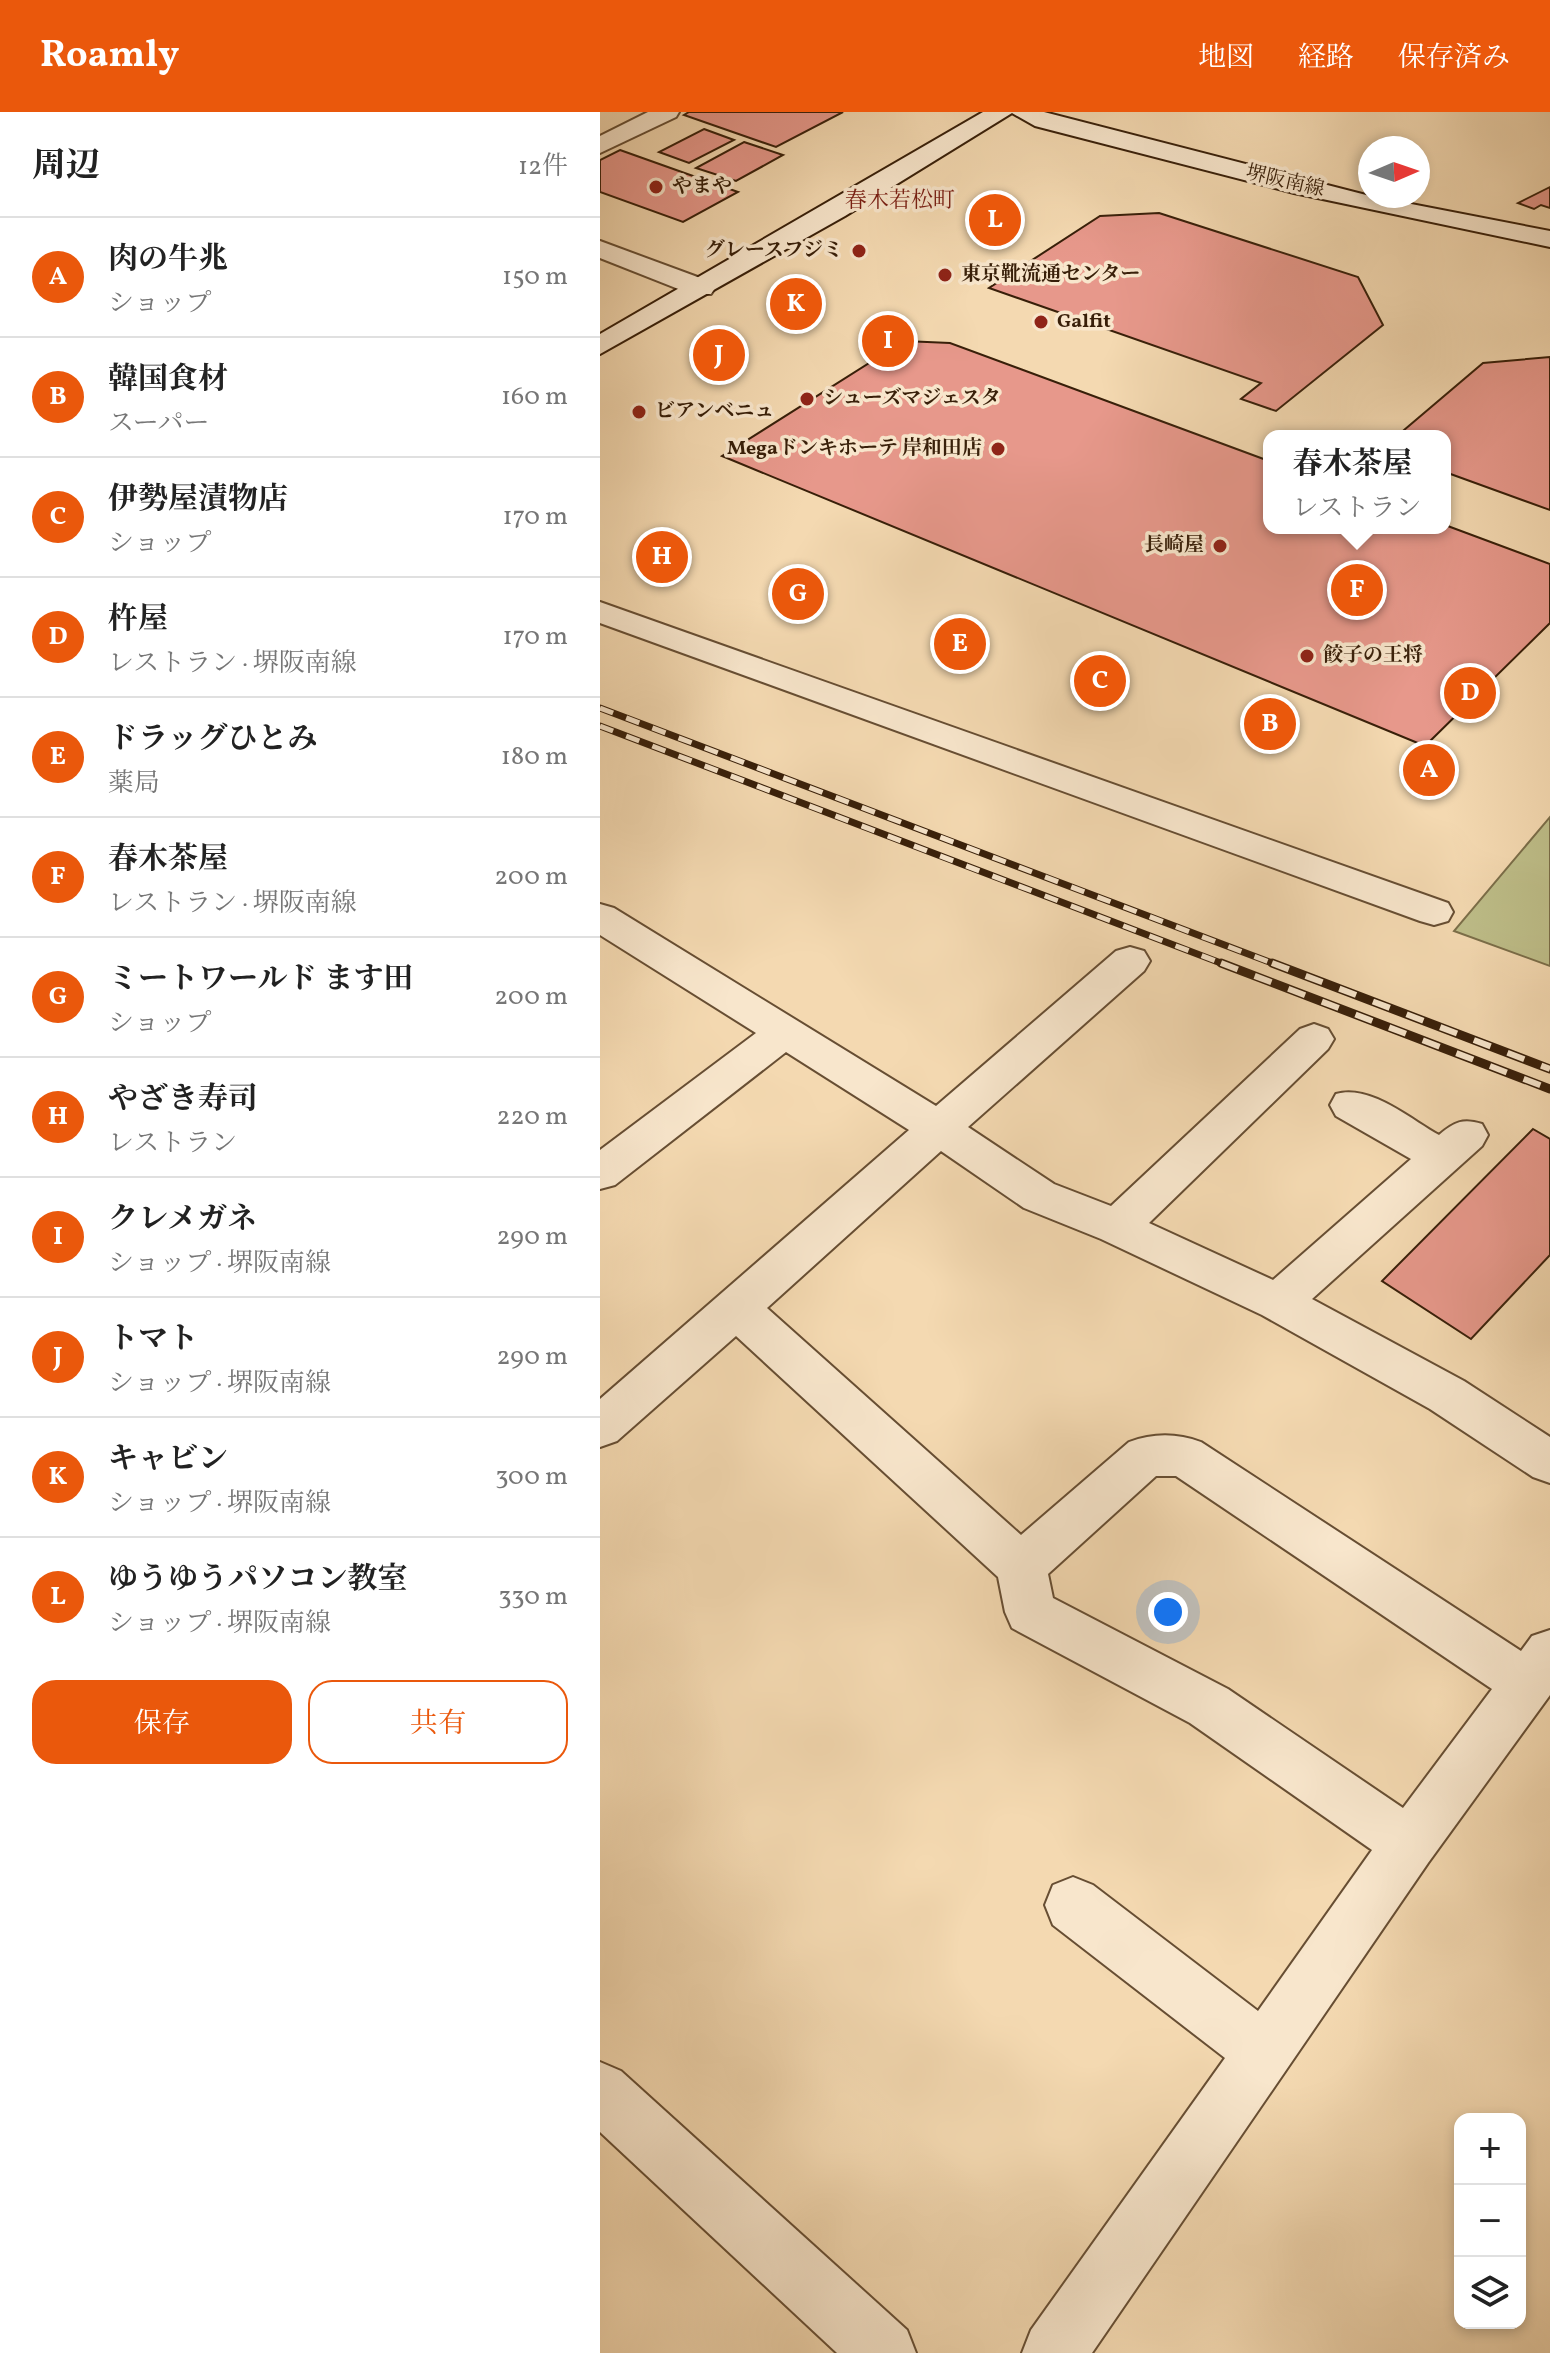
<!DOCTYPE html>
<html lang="ja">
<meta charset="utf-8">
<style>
:root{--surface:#fff;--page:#f6f6f6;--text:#222;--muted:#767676;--line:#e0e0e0;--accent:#ea580c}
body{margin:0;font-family:Vollkorn,"Noto Serif JP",serif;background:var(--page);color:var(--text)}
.controls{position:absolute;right:24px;bottom:24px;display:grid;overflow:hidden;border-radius:16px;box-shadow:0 4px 12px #0003}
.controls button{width:72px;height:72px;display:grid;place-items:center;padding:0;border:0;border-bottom:2px solid var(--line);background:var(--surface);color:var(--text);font:40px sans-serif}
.compass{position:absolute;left:758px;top:24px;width:72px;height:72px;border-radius:50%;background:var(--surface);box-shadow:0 4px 12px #0003;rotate:88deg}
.you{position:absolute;left:568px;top:1500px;width:28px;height:28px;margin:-20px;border:6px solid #fff;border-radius:50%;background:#1a73e8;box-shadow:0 0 0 12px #1a73e833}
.badge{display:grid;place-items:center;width:52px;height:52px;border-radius:50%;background:var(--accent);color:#fff;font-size:26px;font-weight:700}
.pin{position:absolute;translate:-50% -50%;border:4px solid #fff;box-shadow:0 2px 8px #0006}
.popup{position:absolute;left:663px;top:318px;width:188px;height:104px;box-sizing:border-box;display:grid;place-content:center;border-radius:16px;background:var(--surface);filter:drop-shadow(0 2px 6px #0005);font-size:26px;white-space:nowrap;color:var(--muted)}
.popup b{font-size:30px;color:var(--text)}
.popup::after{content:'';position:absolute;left:50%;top:100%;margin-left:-16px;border:16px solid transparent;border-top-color:var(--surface)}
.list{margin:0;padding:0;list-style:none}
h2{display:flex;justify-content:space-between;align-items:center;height:104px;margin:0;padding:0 32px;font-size:34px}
h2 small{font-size:26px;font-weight:400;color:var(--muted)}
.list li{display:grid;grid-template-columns:52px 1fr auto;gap:24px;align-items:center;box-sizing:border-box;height:120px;padding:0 32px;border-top:2px solid var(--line)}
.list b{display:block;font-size:30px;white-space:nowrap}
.list p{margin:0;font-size:26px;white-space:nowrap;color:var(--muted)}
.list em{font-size:26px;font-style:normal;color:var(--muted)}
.actions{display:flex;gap:16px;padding:24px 32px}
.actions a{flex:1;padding:18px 0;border:2px solid var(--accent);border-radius:24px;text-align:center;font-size:28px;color:var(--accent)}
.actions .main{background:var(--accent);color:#fff}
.icon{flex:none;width:44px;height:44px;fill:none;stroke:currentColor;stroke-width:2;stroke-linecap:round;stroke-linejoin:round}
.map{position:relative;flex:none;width:950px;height:2241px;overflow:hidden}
header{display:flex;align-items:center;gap:48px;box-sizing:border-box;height:112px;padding:0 40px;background:var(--accent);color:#fff}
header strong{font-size:38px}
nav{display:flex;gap:44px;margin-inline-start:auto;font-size:28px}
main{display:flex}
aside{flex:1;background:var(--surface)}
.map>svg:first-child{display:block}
</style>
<header>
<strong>Roamly</strong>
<nav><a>地図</a><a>経路</a><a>保存済み</a></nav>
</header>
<main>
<aside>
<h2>周辺<small>12件</small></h2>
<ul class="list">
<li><span class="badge">A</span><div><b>肉の牛兆</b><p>ショップ</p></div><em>150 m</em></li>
<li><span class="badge">B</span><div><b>韓国食材</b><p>スーパー</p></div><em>160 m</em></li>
<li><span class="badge">C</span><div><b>伊勢屋漬物店</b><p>ショップ</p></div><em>170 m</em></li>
<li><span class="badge">D</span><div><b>杵屋</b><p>レストラン · 堺阪南線</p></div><em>170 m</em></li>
<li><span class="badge">E</span><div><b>ドラッグひとみ</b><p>薬局</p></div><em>180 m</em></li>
<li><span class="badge">F</span><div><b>春木茶屋</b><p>レストラン · 堺阪南線</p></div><em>200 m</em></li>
<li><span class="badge">G</span><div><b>ミートワールド ます田</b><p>ショップ</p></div><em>200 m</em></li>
<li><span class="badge">H</span><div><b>やざき寿司</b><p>レストラン</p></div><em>220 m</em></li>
<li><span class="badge">I</span><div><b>クレメガネ</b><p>ショップ · 堺阪南線</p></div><em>290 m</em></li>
<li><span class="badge">J</span><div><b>トマト</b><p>ショップ · 堺阪南線</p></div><em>290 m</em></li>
<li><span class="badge">K</span><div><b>キャビン</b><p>ショップ · 堺阪南線</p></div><em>300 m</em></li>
<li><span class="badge">L</span><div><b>ゆうゆうパソコン教室</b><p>ショップ · 堺阪南線</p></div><em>330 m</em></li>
</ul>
<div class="actions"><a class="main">保存</a><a>共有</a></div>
</aside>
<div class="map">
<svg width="950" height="2241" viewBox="0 0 950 2241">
<rect width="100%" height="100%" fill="#f4d9b1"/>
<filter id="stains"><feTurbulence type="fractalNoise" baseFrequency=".0025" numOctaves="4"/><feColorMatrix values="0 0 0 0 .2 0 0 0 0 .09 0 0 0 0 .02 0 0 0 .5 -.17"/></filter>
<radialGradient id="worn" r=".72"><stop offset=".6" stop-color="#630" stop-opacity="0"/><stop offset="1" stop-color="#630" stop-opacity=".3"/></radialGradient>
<polygon fill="#bebe89" stroke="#7b6e49" stroke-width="2" points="950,705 950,854 854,819"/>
<g fill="#e7988b" stroke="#381f09" stroke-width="2">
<polygon points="89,0 243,0 176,35 84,3"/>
<polygon points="104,17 134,28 89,51 59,40"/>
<polygon points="144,30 183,43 136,69 96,56"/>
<polygon points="20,38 138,80 83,110 0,80 0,48"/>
<polygon points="950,75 950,96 941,93 934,97 918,91"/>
<polygon points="559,101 758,165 783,213 676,299 641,287 661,271 389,176 500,104"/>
<polygon points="304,229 350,231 669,349 669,416 845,416 845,413 950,452 950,511 825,634 122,344"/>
<polygon points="950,245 950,398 845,360 845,324 797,324 883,251"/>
<polygon points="933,1017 950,1027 950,1143 871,1227 782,1169"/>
</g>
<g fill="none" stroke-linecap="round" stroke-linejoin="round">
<g stroke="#674e33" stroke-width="4">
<g id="street">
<polygon points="48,0 79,0 76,5 0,41 0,24"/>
<polygon points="0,129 111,170 115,176 111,182 91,182 0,146"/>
<polygon points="0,490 848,791 853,800 848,809 834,813 820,809 0,511"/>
<path d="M 0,792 L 14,796 L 336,994 L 516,839 L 530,835 L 544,839 L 550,849 L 544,859 L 368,1015 L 454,1072 L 511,1094 L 700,917 L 714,912 L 728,917 L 734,927 L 728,937 L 549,1111 L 673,1168 L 811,1047 L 736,1004 L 730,993 L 736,982 C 770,972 810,1007 839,1023 C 854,1010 863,1006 882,1012 L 888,1023 L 882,1034 L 712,1187 L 864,1269 L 950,1325 L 950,1371 L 933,1365 L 830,1297 L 662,1203 L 501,1127 L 424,1096 L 341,1039 L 167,1196 L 421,1423 L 529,1330 C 553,1321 577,1321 601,1330 L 921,1539 L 932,1524 L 950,1518 L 950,1583 L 828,1751 L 492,2241 L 422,2241 L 431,2218 L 625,1946 L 453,1813 L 445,1793 L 453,1773 L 473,1765 L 493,1773 L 658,1899 L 772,1738 L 590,1611 L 412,1516 L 405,1500 L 398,1465 L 136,1224 L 17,1329 L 0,1335 L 0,1287 L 309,1018 L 186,940 L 15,1073 L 0,1077 L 0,1038 L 156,921 L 0,823 ZM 556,1364 L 576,1364 L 892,1577 L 803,1696 L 628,1577 L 453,1486 L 448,1462 Z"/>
<polygon points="0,1950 21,1959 307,2218 316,2241 237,2241 0,2020"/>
</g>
</g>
<g stroke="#381f09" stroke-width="4">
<polygon id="secondary" points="383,0 444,0 770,84 950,119 950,135 694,81 435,14 412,1 245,104 0,242 0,222"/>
</g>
<use href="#street" fill="#f8e6cc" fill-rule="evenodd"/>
<use href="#secondary" fill="#f8e6cc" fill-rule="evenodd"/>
<g stroke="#381f09" stroke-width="7">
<g id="rail-far1">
<polyline points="0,596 677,853"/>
<polyline points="0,614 626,853"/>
</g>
</g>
<g stroke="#381f09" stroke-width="9">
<g id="rail">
<polyline points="621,851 950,977"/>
<polyline points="672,851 950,957"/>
</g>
</g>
<use href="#rail-far1" stroke="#f8e6cc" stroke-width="5" stroke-dasharray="14" stroke-linecap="butt"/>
<use href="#rail" stroke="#f8e6cc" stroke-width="6" stroke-dasharray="18" stroke-linecap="butt"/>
</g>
<g fill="#8f2418" stroke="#f8e6cc" stroke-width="3">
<circle cx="56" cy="75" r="8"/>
<circle cx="259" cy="139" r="8"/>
<circle cx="345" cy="163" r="8"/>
<circle cx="441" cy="210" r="8"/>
<circle cx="207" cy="287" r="8"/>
<circle cx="39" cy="300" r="8"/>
<circle cx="398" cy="337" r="8"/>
<circle cx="620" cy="434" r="8"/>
<circle cx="707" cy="544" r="8"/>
</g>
<g text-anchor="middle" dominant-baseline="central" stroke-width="7" stroke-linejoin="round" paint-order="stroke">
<g font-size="20" fill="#381f09" stroke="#f8e6cc">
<text transform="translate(685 70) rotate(13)">堺阪南線</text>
</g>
<g font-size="20" font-weight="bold" fill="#381f09" stroke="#f8e6cc" text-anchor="start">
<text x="72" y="75">やまや</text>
<text x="243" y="139" text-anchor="end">グレースフジミ</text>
<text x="361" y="163">東京靴流通センター</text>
<text x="457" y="210">Galfit</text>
<text x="223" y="287">シューズマジェスタ</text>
<text x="55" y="300">ビアンベニュ</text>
<text x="382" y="337" text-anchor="end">Megaドンキホーテ 岸和田店</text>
<text x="604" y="434" text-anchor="end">長崎屋</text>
<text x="723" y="544">餃子の王将</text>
</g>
<g font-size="22" fill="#7a1f14" stroke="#f8e6cc">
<text x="300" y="89">春木若松町</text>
</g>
</g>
<rect width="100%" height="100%" filter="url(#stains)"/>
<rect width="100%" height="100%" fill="url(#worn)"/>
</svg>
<div class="controls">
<button>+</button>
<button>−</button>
<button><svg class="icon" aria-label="layers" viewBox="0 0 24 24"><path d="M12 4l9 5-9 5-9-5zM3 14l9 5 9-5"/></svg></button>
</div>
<svg class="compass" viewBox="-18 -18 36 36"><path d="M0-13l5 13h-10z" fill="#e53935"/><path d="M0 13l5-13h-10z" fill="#767676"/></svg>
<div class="you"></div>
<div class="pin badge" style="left:829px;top:658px">A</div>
<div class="pin badge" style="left:670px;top:612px">B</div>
<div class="pin badge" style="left:500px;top:569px">C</div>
<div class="pin badge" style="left:870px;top:581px">D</div>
<div class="pin badge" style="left:360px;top:532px">E</div>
<div class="pin badge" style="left:757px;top:478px">F</div>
<div class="popup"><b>春木茶屋</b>レストラン</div>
<div class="pin badge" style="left:198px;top:482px">G</div>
<div class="pin badge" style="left:62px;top:445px">H</div>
<div class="pin badge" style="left:288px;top:229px">I</div>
<div class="pin badge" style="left:119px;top:243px">J</div>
<div class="pin badge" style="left:196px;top:192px">K</div>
<div class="pin badge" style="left:395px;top:108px">L</div>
</div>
</main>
